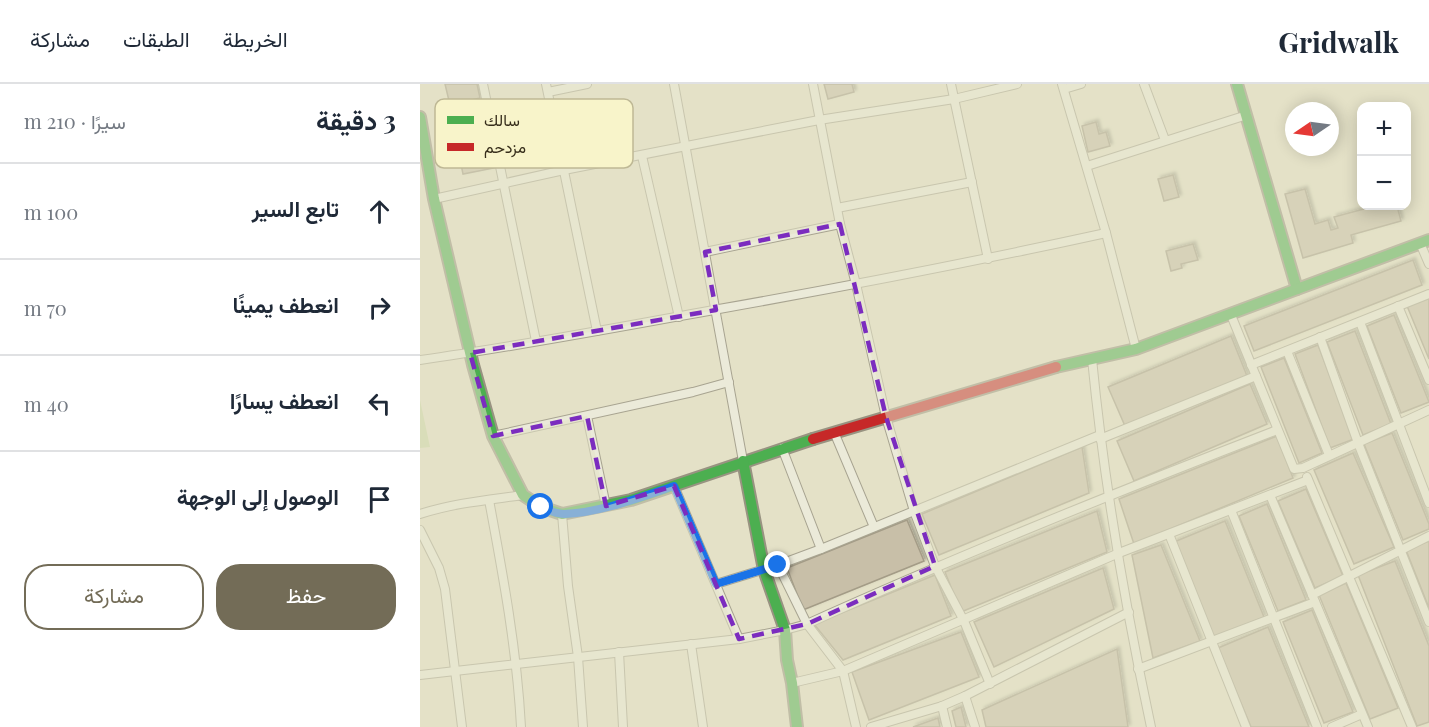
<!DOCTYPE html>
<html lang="ar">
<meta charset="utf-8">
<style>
:root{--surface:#fff;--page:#f6f6f7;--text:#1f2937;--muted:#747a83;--line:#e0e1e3;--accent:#736c57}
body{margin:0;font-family:"Playfair Display",Vazirmatn,serif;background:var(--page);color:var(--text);direction:rtl}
.controls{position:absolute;right:18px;top:18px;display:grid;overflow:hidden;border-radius:12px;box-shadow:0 3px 15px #0003}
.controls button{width:54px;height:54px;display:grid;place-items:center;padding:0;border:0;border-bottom:2px solid var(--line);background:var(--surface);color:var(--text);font:30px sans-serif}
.compass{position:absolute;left:865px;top:18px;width:54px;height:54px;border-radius:50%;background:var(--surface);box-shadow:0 3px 15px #0003;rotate:257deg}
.stop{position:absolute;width:18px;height:18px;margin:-14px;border:4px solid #1a73e8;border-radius:50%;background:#fff}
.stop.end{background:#1a73e8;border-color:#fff;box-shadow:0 2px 6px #0008}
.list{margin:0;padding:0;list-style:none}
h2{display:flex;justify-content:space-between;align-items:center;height:78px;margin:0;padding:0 24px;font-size:26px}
h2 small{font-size:20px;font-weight:400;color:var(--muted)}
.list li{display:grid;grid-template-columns:39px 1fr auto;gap:18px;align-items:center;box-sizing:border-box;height:96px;padding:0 24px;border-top:2px solid var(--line)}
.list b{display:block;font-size:22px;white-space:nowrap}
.list em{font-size:20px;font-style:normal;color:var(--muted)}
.actions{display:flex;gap:12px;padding:18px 24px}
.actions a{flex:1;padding:14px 0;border:2px solid var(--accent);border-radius:24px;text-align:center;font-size:21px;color:var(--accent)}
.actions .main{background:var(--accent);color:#fff}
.icon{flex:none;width:33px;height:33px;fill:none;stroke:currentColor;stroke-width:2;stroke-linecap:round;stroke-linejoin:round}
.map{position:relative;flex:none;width:1009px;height:643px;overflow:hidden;direction:ltr}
header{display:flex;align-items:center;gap:36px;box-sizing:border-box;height:84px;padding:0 30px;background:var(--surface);border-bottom:2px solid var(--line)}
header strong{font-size:28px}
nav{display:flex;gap:33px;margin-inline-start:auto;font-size:21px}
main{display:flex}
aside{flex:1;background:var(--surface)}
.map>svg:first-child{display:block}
</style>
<header>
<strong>Gridwalk</strong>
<nav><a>الخريطة</a><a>الطبقات</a><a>مشاركة</a></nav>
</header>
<main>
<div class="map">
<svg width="1009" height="643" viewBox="0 0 1009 643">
<defs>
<filter id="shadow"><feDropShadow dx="2.5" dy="-2.5" stdDeviation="1.5" flood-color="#0004"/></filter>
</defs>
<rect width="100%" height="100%" fill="#e4e1c7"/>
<polygon fill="#cdd7a8" points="0,316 10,363 0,364"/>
<g fill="#c8bfa8" stroke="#a49c87" stroke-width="1.5" filter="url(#shadow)">
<polygon points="25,0 57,0 60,14 30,21"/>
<polygon points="404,0 432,0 434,8 408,15"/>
<polygon points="62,25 74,84 43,90 31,31"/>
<polygon points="676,38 679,50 686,48 690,62 668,68 662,42"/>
<polygon points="753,91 759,113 744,117 738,95"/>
<polygon points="885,105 895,140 908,136 911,146 918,144 914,133 955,122 956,124 977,122 981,137 931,151 933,159 883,174 865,110"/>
<polygon points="773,160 778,176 761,180 762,184 751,187 746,167"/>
<polygon points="993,176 1002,201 834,267 824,242"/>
<polygon points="1009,213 1009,275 987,222"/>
<polygon points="974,231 1009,318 981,329 947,242"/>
<polygon points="935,247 971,340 943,351 907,258"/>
<polygon points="811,252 827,292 705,342 688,303"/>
<polygon points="898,261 934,355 910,364 875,270"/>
<polygon points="864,274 902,369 879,379 841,283"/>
<polygon points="830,300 847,340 714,397 697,357"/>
<polygon points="972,349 1009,440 1009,445 983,456 944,360"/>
<polygon points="857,352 873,394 714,460 699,415"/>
<polygon points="662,363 669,409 519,471 502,430"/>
<polygon points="933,369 974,463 934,480 894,386"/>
<polygon points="886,405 923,492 895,504 858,417"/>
<polygon points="847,420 886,516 858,527 819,432"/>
<polygon points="677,427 687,468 541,528 525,488"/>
<polygon points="487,436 504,477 383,526 367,484"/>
<polygon points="805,437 844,533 793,554 754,458"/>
<polygon points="1009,457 1009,524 986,466"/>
<polygon points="741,461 780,557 733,574 712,471"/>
<polygon points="975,477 1009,562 1009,638 997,642 938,491"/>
<polygon points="683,484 694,525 574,583 554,538"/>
<polygon points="515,491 531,532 423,576 394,540"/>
<polygon points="926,499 978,624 950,635 899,511"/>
<polygon points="892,526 933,628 904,639 863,538"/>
<polygon points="848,543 889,643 831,643 798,564"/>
<polygon points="541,548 559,593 449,636 432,588"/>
<polygon points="697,565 708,643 566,643 562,626"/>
<polygon points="541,623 546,643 536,643 532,627"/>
<polygon points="518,634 520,643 493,643"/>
</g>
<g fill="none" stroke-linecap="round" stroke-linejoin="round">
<g stroke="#a8a491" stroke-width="10">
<g id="street">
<polyline points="63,0 116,257"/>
<polyline points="126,0 177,247"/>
<polyline points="254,0 323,377"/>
<polyline points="393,0 420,140 436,200 466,333 494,427 515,482 544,537 570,600"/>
<polyline points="531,0 568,175"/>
<polyline points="642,0 686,149 716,265"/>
<polyline points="724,0 745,56"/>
<polyline points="644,5 661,0"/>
<polyline points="128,8 167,0"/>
<polyline points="222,72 259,233"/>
<polyline points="667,82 827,31"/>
<polyline points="14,115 144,86 399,36 534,15 597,0"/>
<polyline points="417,124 552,98"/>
<polyline points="1000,159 1009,180"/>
<polyline points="285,168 420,140"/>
<polyline points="978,222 1009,296"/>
<polyline points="811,231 874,385 883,384 1009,326"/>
<polyline points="940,238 1009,419"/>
<polyline points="900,253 938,359 1009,538"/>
<polyline points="867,267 909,371"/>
<path d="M 672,275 C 684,398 705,522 731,643"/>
<path d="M 0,276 C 100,262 200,243 299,225 C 429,202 558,177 686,149"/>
<polyline points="831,281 1009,210"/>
<polyline points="167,332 186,422"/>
<polyline points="414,348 454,443"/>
<polyline points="73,352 273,308 309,298"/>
<polyline points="680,355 836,292"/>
<polyline points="362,364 401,465"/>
<polyline points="887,393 992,643"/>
<polyline points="254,402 319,555"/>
<polyline points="850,411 948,643"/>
<path d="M 69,416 C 83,491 97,566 101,643"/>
<polyline points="811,426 897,643"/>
<path d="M 0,430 C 34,419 68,416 103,411"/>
<polyline points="142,430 148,502 158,573 163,643"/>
<polyline points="0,446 19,484 25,505 42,643"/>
<polyline points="749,450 826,643"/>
<polyline points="358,481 387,540 423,587 436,643"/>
<polyline points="296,500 358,481 401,465 680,351"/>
<polyline points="892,511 1009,452"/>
<polyline points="271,560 283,643"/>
<polyline points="199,568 203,643"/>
<polyline points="718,585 895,518"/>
<path d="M 0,591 L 319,555 L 365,546 L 387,540 C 542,470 699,407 857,346"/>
<polyline points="372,599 423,587 699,469 888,396"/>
<polyline points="545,612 555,643"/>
<polyline points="522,622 527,643"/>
<polyline points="451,643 522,622 545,612 709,528"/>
<polyline points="912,643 942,630"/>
</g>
</g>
<g stroke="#989381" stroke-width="14">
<g id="fast">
<polyline points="817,0 877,205"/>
<polyline points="0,33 14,115 53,281 73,352 103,411 121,423 142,430 211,416 393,355"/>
<polyline points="636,283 716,265 1009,156"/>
<polyline points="323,377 344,486 365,546 367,576 372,599 377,643"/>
</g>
</g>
<g stroke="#989381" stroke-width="14">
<polyline id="jam" points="393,355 636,283"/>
</g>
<use href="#street" stroke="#ebead9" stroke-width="8"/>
<use href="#fast" stroke="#4caf50" stroke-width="10"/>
<use href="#jam" stroke="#c62828" stroke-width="10"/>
</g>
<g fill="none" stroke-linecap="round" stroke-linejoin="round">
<path stroke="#1a73e8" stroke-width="8" d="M 121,423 C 128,426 136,430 144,430 C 179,429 221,413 254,402 L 296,500 L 358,481"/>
</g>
<path d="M0 0H1009V643H0ZM 420,140 L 466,333 L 515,482 L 387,540 L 319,555 L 254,402 L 186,422 L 167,332 L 73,352 L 50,269 L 296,226 L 285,168 Z" fill="#e4e1c7" fill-opacity=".55" fill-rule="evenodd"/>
<path fill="none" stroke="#7b2cbf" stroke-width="4.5" stroke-dasharray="12 8" stroke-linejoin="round" d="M 420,140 L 466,333 L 515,482 L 387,540 L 319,555 L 254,402 L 186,422 L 167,332 L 73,352 L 50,269 L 296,226 L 285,168 Z"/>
<rect x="15" y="15" width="198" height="69" rx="9" fill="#f8f4ca" stroke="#beb895" stroke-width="1.5"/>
<rect x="27" y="32" width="27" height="8" fill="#4caf50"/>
<rect x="27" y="59" width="27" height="8" fill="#c62828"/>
<g font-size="16" fill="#362d1a">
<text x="64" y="42">سالك</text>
<text x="64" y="69">مزدحم</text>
</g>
</svg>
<div class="controls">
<button>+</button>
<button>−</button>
</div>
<svg class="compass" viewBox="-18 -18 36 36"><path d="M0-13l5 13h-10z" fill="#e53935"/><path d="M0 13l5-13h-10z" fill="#747a83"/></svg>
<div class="stop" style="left:121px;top:423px"></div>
<div class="stop end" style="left:358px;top:481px"></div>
</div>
<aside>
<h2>3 دقيقة<small>سيرًا · 210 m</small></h2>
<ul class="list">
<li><svg class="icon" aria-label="ahead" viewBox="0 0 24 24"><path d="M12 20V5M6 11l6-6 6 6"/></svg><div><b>تابع السير</b></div><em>100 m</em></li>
<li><svg class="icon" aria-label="right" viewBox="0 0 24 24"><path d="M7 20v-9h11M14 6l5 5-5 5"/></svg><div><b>انعطف يمينًا</b></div><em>70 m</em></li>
<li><svg class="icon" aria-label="left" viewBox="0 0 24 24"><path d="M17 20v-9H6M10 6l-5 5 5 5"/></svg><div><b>انعطف يسارًا</b></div><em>40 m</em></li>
<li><svg class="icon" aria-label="arrive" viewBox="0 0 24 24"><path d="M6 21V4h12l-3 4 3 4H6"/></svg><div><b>الوصول إلى الوجهة</b></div></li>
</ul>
<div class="actions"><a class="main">حفظ</a><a>مشاركة</a></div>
</aside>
</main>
